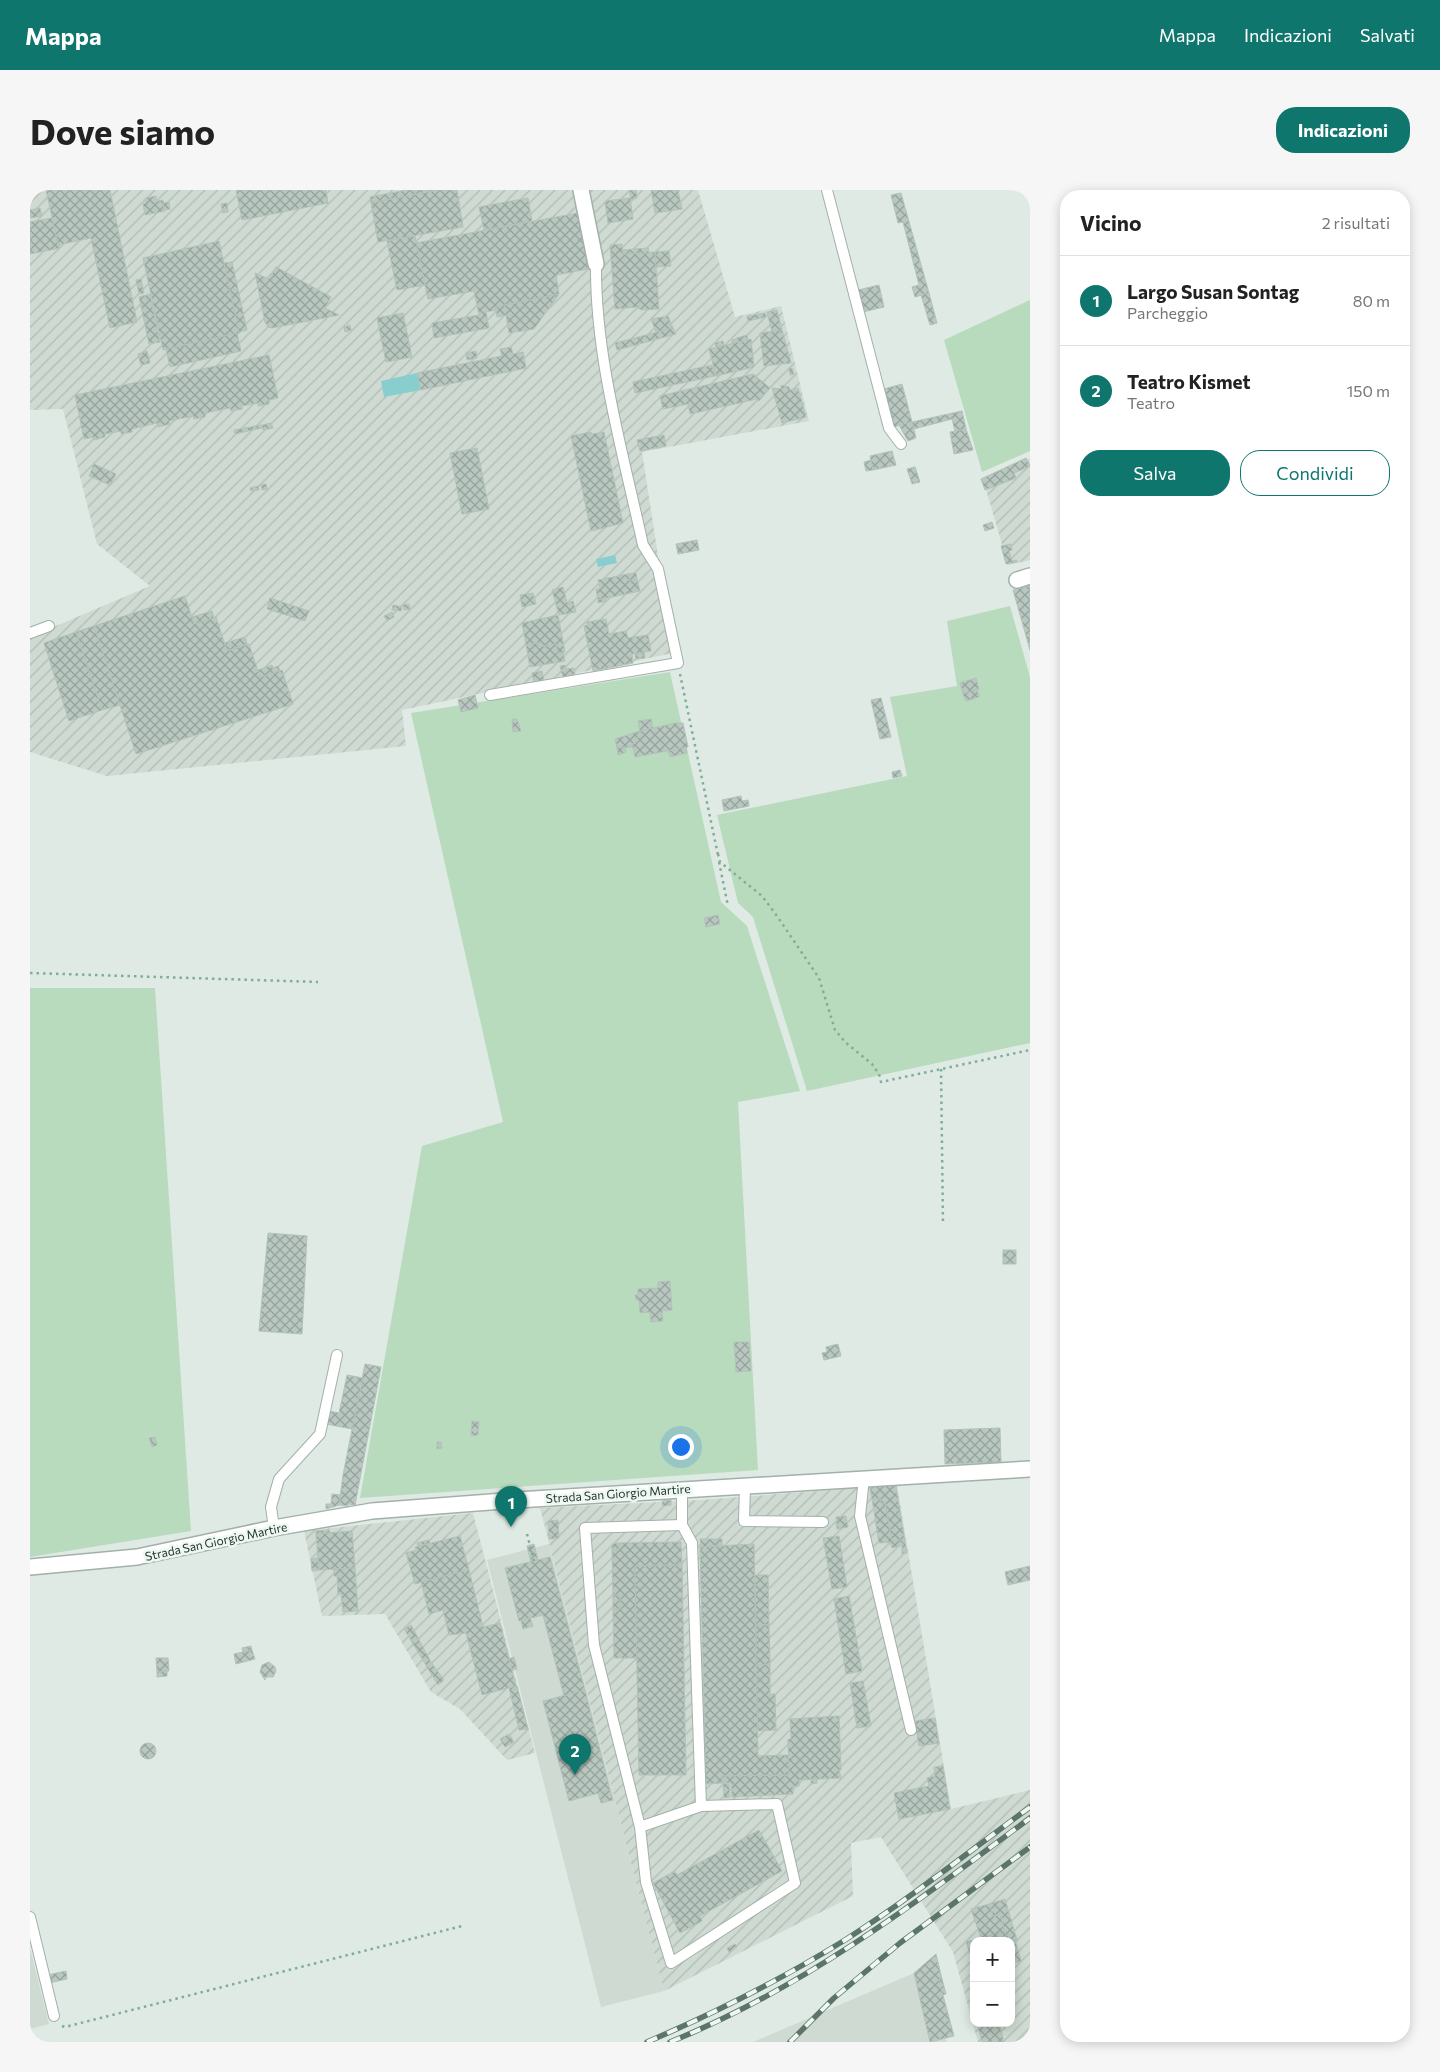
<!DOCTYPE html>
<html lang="it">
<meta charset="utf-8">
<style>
:root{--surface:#fff;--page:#f6f6f6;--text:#222;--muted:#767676;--line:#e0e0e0;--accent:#0f766e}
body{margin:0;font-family:Commissioner,sans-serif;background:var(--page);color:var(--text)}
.controls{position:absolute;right:15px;bottom:15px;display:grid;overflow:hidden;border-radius:10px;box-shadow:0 2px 12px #0003}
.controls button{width:45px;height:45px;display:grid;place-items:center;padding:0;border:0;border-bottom:1px solid var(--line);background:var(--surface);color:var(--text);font:25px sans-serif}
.you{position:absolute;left:650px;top:1256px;width:18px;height:18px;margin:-12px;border:4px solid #fff;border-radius:50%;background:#1a73e8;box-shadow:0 0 0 8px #1a73e833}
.badge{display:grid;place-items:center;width:32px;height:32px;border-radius:50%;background:var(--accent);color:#fff;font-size:16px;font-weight:700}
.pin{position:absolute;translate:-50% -41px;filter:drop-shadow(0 1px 2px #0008)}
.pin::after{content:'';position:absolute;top:26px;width:18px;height:15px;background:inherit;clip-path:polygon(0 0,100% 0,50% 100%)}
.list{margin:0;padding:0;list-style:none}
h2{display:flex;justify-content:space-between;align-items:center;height:65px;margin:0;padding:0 20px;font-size:21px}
h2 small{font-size:16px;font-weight:400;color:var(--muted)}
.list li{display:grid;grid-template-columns:32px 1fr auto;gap:15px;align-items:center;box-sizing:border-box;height:90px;padding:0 20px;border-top:1px solid var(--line)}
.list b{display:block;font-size:19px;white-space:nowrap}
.list p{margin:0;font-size:16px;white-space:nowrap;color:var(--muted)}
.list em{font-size:16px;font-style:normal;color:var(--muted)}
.actions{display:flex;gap:10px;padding:15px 20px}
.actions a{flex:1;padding:11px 0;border:1px solid var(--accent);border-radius:20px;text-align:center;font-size:18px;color:var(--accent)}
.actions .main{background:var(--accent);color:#fff}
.map{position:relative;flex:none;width:1000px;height:1852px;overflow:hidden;border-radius:20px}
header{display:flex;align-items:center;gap:30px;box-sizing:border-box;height:70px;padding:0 25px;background:var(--accent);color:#fff}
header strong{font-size:24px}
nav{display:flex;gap:28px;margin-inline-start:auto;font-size:18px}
.intro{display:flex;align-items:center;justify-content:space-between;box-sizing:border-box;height:120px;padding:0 30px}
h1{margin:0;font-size:35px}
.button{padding:12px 22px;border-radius:20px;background:var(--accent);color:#fff;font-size:18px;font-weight:700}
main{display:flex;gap:30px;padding:0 30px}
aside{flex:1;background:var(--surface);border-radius:20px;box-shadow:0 2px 12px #0003}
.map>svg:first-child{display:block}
</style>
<header>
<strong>Mappa</strong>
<nav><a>Mappa</a><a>Indicazioni</a><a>Salvati</a></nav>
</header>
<div class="intro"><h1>Dove siamo</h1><a class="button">Indicazioni</a></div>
<main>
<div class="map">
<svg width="1000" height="1852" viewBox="0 0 1000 1852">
<defs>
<pattern id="industrial-furrows" width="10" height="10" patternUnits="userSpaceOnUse" patternTransform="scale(1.25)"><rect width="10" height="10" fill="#cedad2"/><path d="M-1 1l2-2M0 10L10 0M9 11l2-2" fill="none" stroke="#b1bcb5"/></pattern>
<pattern id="building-cross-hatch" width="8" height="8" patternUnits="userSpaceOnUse" patternTransform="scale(1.25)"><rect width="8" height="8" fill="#b8c7bf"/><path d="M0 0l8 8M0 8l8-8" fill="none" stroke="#95a39c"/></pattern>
</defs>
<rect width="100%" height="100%" fill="#dfeae4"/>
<g fill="#cedad2">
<polygon points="519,1354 634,1801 571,1817 457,1370"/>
<polygon points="0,1758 19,1834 0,1839"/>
<polygon points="884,1783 917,1852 723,1852"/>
</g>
<g fill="url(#industrial-furrows)" fill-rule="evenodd">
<polygon points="0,0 668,0 705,127 751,116 779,231 612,262 643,463 372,520 376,556 77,586 0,562 0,447 120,396 67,354 33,219 0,220"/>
<polygon points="1000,268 1000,370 978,375 953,289"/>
<path d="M 867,1295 L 921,1619 L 1000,1600 L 1000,1852 L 948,1852 L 923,1762 L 851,1647 L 821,1653 L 823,1706 L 634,1801 L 510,1318 L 670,1310 ZM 944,1751 L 981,1751 L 981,1833 L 944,1833 Z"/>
<polygon points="443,1323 505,1563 477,1570 430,1519 401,1502 355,1424 292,1426 274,1341"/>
</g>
<g fill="#b8dbbd">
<polygon points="1000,110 1000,261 952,282 914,150"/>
<polygon points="980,416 1000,487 1000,853 777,901 723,727 708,713 687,625 877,586 860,507 927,496 917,431"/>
<polygon points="640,482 691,712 717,736 770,901 708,912 728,1280 330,1308 392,956 473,932 381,523"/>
<polygon points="0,798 125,798 161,1341 0,1367"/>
</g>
<g fill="#88cece">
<polygon points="387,183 391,200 354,207 351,191"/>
<polygon points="585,365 587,373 568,377 566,369"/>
</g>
<g fill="url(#building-cross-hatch)" stroke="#b2c3b9">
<polygon points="16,0 80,0 107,132 80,138 61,48 28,55"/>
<polygon points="206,0 296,0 298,13 212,30"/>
<polygon points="376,0 408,0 341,13 340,7"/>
<polygon points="408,0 427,0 433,37 348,52 341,13"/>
<polygon points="599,0 606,0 607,8 601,10"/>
<polygon points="621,0 648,0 652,19 625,23"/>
<polygon points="871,3 899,103 885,107 882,97 889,95 873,32 868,33 861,5"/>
<polygon points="126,6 127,11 133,10 135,21 115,25 113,14 116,13 115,8"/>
<polygon points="498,8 502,31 454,40 449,17"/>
<polygon points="600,8 603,29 578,33 575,11"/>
<polygon points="139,12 140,19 134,20 133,13"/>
<polygon points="197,13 198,22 193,23 191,14"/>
<polygon points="10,18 12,26 0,28 0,20"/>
<polygon points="548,23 558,79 526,85 529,104 466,117 466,120 456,122 459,138 404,148 402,133 449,125 444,101 398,109 386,53"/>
<polygon points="22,28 28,55 29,55 30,58 0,64 0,32"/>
<polygon points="385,46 395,95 367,100 357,51"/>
<polygon points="189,51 210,143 133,160 113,68"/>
<polygon points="592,54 593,64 625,62 629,119 611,120 607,117 585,119 580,55"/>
<polygon points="618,58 619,63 593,64 592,60"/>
<polygon points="639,61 641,76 626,77 625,62"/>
<polygon points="202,72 217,140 209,142 194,73"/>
<polygon points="246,77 301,107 295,118 309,125 242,138 238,137 235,132 225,83 239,89"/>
<polygon points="111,89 114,103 109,104 106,90"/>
<polygon points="849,95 854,117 833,122 828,100"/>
<polygon points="899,103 907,133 900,135 891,105"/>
<polygon points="120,104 130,152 119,154 109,107"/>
<polygon points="529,104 504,139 479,143 476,125 467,127 466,117"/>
<polygon points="747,120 752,140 742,142 737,122"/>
<polygon points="373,123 382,167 356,172 347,128"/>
<polygon points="735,123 736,127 718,131 717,126"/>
<polygon points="638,126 643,138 626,142 621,129"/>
<polygon points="320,135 321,140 315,142 314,137"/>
<polygon points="643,138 646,144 587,160 585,153"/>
<polygon points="752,140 761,173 734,176 730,143"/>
<polygon points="207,143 211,161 140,177 136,159"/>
<polygon points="717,145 718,150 702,153 702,150 706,149 706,148"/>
<polygon points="721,149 724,177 686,186 679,159"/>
<polygon points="693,151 694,155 686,157 685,153"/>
<polygon points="481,157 483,164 493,162 496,178 391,200 387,183 472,166 470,159"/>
<polygon points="117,161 120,173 111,175 108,164"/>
<polygon points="446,161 447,168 437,170 436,163"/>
<polygon points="239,165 248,208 239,210 239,214 228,216 228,213 212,216 212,219 201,221 200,218 175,223 175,227 164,229 163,226 139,231 140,234 128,237 127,233 102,239 102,242 91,244 91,241 75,244 75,247 64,250 64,247 54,249 45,205"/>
<polygon points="682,175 685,186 605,203 603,192"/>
<polygon points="762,178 764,184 760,185 759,179"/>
<polygon points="723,184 740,198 729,211 727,209 660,224 658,214 633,219 630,206"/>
<polygon points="872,194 882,232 863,237 854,199"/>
<polygon points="751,195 759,197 760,200 768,198 776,227 752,233 742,198 751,199"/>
<polygon points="932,221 936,239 925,241 922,229 884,239 882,232"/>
<polygon points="882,232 886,248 878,251 869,235"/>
<polygon points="241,233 243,238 233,240 232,235"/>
<polygon points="231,235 232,238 205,244 204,240"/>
<polygon points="936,239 943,260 924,264 920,242"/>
<polygon points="561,242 562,244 574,242 593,333 561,341 541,246"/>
<polygon points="634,245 636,256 610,261 607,250"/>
<polygon points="447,258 459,319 432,324 420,263"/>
<polygon points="862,261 866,275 843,280 840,266"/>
<polygon points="996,268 1000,276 984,283 986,288 955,300 951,289"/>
<polygon points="841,270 843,280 836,281 834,272"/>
<polygon points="64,274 86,284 80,295 59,286"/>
<polygon points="885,277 890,292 882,294 877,279"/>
<polygon points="236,294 237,299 232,300 231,295"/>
<polygon points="228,296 229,300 221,301 220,298"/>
<polygon points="962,332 964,338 955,341 953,335"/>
<polygon points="667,350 669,360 648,364 646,354"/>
<polygon points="981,354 982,360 979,361 982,371 987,370 987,372 976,374 971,356"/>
<polygon points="606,383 607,389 600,391 598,384"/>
<polygon points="598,384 600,391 607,389 610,401 568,410 566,399 570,399 568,390"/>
<polygon points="1000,396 1000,460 983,400"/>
<polygon points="533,397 537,413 543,411 546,422 529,425 522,400"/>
<polygon points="503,403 506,414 492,417 490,405"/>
<polygon points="155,406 164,434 186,427 197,461 219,454 230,487 252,480 263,514 106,564 64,436"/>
<polygon points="240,408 279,421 275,431 237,419"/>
<polygon points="575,408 576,411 568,413 568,410"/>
<polygon points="379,414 380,419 374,420 373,415"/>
<polygon points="363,415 372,417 371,421 362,420"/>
<polygon points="182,421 184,428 164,434 162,427"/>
<polygon points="362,422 364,427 357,431 354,426"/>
<polygon points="528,425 535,462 528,464 526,454 508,457 508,453 496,455 492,433"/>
<polygon points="576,429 579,444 596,441 598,448 618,445 621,461 602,464 603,473 563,481 554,436 557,435 557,432"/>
<polygon points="64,436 90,515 72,520 46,442"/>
<polygon points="46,442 72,520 39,531 14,453"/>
<polygon points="215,447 217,454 197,461 195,453"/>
<polygon points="508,453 508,457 526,454 528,464 533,463 535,471 500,477 496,455"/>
<polygon points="614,462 615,468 606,469 605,464"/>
<polygon points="242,475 243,478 248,476 250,481 230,487 228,480"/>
<polygon points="535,475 536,479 544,478 545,484 533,487 530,476"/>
<polygon points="512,481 514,491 504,493 502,483"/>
<polygon points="946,488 949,499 933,504 930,493"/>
<polygon points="947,499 949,507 936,511 933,504"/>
<polygon points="445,505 448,518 431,522 428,510"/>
<polygon points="851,508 861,547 850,549 841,510"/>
<polygon points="482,529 487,529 491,541 483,542"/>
<polygon points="621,529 623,538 610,541 608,531"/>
<polygon points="646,533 653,533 658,557 605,567 602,554 606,553 605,548 611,547 610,541"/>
<polygon points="610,541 611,547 605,548 606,553 602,554 602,557 587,558 585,549"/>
<polygon points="595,557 596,562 588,565 587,558"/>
<polygon points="656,557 657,563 640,567 638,561"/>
<polygon points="870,580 872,586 863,588 862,582"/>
<polygon points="711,606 712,611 718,610 719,616 694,621 692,610"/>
<polygon points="688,725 690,734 676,737 674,728"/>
<polygon points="238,1043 277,1046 272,1144 229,1141"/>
<rect x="973" y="1060" width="13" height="14"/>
<polygon points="640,1091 642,1120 632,1121 633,1131 621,1132 620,1122 610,1123 609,1110 606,1110 605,1105 608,1104 608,1099 628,1098 628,1092"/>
<polygon points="704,1152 719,1152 721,1181 706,1182"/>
<polygon points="808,1154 811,1166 794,1170 792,1163 797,1162 796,1157"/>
<polygon points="335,1174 351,1177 325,1315 318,1314 318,1316 309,1315 313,1285"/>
<polygon points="317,1185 333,1188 322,1239 296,1234 299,1221 309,1223"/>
<polygon points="442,1231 449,1232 448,1245 441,1246"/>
<polygon points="970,1238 971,1272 915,1274 914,1240"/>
<polygon points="125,1247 127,1255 122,1257 119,1248"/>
<polygon points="407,1252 411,1252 412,1258 407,1259"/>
<polygon points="865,1291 877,1363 872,1364 872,1350 862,1351 855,1313 851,1314 850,1309 842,1309 840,1299 851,1292"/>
<polygon points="302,1304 311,1305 309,1315 296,1319 296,1314 301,1314"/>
<polygon points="842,1309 850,1309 851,1314 855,1313 862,1351 872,1350 873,1355 862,1358 860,1352 849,1353"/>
<polygon points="641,1310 641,1315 633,1316 632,1311"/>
<polygon points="816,1326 818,1337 807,1339 806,1327"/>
<polygon points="528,1330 529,1348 519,1349 518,1331"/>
<polygon points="299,1340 300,1343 286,1344 286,1341"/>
<polygon points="322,1341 325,1378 289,1380 286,1344"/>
<polygon points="430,1346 439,1380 385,1394 376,1363 386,1360 385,1357"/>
<polygon points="809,1346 817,1397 802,1399 793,1348"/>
<polygon points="670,1349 692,1349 692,1355 671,1357"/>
<polygon points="399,1350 400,1353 388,1356 387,1353"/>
<polygon points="651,1352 652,1375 605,1376 607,1468 584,1468 583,1419 590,1419 590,1405 583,1405 582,1360 589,1360 589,1353"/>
<polygon points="589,1353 589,1360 582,1360 582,1354"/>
<polygon points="504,1354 508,1370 501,1372 497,1356"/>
<polygon points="724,1354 728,1566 758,1565 759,1585 692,1586 692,1593 676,1594 670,1357"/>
<polygon points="520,1367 555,1500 534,1506 513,1425 489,1431 475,1378"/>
<polygon points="288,1368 289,1380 282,1381 281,1369"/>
<polygon points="652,1375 656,1585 609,1585 605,1376"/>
<polygon points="1000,1376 1000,1390 978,1395 975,1382"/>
<polygon points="325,1378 328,1421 313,1422 311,1404 308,1404 307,1386 304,1386 304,1379"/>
<polygon points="439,1380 453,1437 470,1433 486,1496 452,1505 436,1443 419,1445 413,1420 399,1424 391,1392"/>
<polygon points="725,1385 738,1385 739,1435 726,1435"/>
<rect x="583" y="1405" width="7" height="14"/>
<polygon points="819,1406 832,1481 816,1484 804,1409"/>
<polygon points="500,1428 503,1436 493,1439 491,1431"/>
<polygon points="381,1435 401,1472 414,1490 408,1495 374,1439"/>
<polygon points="726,1435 739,1435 740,1474 726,1475"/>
<polygon points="221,1456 222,1460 213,1462 212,1458"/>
<polygon points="222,1460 225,1469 206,1474 204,1464"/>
<polygon points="484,1467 487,1479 482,1480 479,1469"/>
<polygon points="126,1468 138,1468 139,1481 127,1482"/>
<polygon points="239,1472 245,1477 246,1481 243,1487 236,1487 235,1490 230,1482 232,1475"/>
<polygon points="740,1474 740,1504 745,1504 746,1540 728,1541 726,1475"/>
<polygon points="137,1481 137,1486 127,1487 127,1482"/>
<polygon points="833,1491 841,1536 827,1538 820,1493"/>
<polygon points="487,1496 498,1539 489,1540 479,1498"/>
<polygon points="555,1500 580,1600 539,1611 513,1511"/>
<polygon points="809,1526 811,1580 809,1580 811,1588 769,1590 769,1596 763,1596 763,1604 702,1607 701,1593 692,1593 692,1586 759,1585 758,1549 761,1549 760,1529"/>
<polygon points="905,1528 909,1553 889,1556 885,1531"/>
<polygon points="479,1544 484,1552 475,1557 470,1549"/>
<circle cx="118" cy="1561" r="8"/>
<polygon points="913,1576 920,1619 869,1629 864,1603 899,1596 897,1588 905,1586 904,1577"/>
<polygon points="781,1589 787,1589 787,1593 781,1594"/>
<polygon points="693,1594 699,1594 700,1607 694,1608"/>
<polygon points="580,1600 583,1610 571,1613 568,1603"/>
<polygon points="729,1640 752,1681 670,1726 672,1731 650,1743 623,1693 645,1681 647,1685"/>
<polygon points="975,1709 987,1750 981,1751 974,1751 973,1747 976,1746 970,1724 963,1726 959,1714"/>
<polygon points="959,1714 963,1726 970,1724 976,1746 973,1747 974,1751 944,1751 944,1775 936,1752 951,1748 941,1719"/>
<polygon points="985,1750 991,1771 981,1774 981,1751"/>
<polygon points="705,1754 707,1757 699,1762 697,1758"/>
<polygon points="906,1764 912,1789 909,1790 924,1846 900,1852 884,1783"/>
<polygon points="36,1781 37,1789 19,1793 18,1785"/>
<polygon points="912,1789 916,1804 913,1805 909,1790"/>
<polygon points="947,1833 969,1833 974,1852 952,1852"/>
</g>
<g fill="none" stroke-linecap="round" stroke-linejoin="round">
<g stroke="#a2b1aa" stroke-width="12">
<g id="service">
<polyline points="797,0 859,238 871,254"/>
<polyline points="0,443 19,436"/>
<path d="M 460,505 L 648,473 L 628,379 L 613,355 C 593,263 565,167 566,74"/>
<polyline points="834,1288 830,1326 881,1540"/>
<polyline points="715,1296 714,1331 793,1332"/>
<polyline points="652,1300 652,1335 662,1353 671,1616"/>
<polyline points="244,1338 241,1317 249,1289 290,1244 307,1165"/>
<polyline points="610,1637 616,1692 641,1773 765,1693 747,1614 671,1616 610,1637 564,1455 555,1338 652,1335"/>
<polyline points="0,1727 24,1826"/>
</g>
</g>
<g stroke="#a2b1aa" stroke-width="18">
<g id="minor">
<polyline points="551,0 566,74"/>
<polyline points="987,390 1000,386"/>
<polyline points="0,1377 107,1367 244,1338 342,1321 487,1310 1000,1279"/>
</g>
</g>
<g stroke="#81ad98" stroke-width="2.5" stroke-dasharray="2.5 4" stroke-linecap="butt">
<polyline points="650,484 688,665"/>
<polyline points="688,664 690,672 732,706 747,726 789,788 805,840 815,852 842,874 849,884 851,892 1000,860"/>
<polyline points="689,672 698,716"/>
<polyline points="0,783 288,792"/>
<polyline points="911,879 913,1034"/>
<polyline points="497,1344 504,1371"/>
<polyline points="32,1836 35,1837 432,1736"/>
</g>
<use href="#service" stroke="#fff" stroke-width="10"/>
<use href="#minor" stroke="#fff" stroke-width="15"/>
<g stroke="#5b756a" stroke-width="5.5">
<g id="rail">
<path d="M 617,1852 C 685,1823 752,1789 815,1750 C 879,1709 939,1662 1000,1617"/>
<path d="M 640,1852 C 772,1799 887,1712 1000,1628"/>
<polyline points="760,1852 804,1808 870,1753 1000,1657"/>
</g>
</g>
<use href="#rail" stroke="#eff7f2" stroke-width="4" stroke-dasharray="11" stroke-linecap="butt"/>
</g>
<g text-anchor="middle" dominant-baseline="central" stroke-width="5" stroke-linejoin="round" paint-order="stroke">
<g font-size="12" fill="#21392f" stroke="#eff7f2">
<text transform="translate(588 1303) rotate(-4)">Strada San Giorgio Martire</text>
<text transform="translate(186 1351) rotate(-12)">Strada San Giorgio Martire</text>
</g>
</g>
</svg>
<div class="controls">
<button>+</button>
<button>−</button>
</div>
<div class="you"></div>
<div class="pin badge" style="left:481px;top:1337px">1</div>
<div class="pin badge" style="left:545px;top:1585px">2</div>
</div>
<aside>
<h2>Vicino<small>2 risultati</small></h2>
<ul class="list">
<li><span class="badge">1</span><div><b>Largo Susan Sontag</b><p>Parcheggio</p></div><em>80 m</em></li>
<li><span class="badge">2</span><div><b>Teatro Kismet</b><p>Teatro</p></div><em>150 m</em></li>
</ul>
<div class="actions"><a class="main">Salva</a><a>Condividi</a></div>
</aside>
</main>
